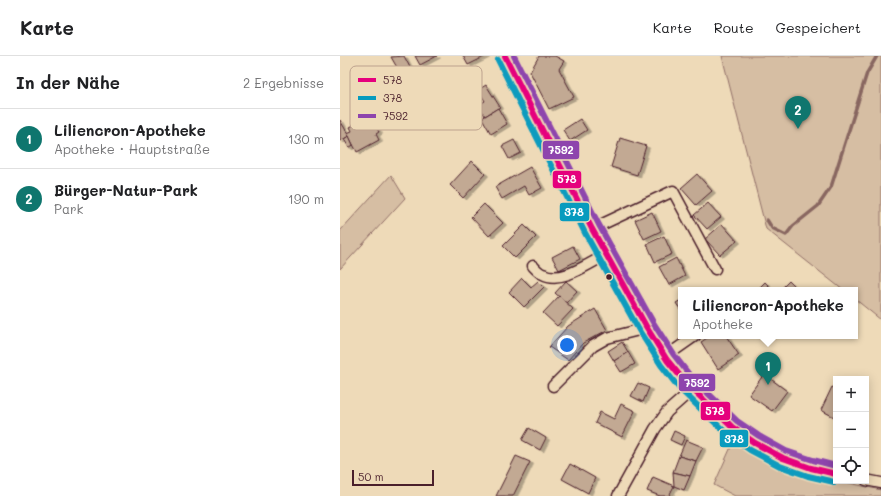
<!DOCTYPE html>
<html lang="de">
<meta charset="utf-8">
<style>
:root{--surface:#fff;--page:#f2f2f2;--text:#202124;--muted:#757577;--line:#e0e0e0;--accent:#0f766e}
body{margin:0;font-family:Mali,sans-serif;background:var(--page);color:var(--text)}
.controls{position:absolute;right:12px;bottom:12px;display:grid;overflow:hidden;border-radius:0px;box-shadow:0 2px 10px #0003}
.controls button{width:36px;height:36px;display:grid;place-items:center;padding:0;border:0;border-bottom:1px solid var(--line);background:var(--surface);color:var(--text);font:20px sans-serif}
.scale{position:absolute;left:12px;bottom:10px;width:82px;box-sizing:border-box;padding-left:4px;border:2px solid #4a1f2b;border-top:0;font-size:11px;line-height:14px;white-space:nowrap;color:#4a1f2b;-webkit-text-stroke:3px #eedab8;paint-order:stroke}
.you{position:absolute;left:227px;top:289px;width:14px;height:14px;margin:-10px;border:3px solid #fff;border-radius:50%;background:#1a73e8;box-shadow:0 0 0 6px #1a73e833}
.badge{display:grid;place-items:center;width:26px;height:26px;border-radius:50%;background:var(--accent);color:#fff;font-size:13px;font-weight:700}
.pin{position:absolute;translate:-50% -33px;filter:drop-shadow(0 1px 2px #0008)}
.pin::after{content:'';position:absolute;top:21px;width:14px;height:12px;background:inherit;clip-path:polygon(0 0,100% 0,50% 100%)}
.popup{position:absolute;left:338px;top:231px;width:180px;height:52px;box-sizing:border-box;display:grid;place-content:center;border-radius:0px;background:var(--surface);filter:drop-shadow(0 1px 3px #0005);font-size:13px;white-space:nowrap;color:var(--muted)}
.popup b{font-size:15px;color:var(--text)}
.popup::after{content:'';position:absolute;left:50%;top:100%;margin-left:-8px;border:8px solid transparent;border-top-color:var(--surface)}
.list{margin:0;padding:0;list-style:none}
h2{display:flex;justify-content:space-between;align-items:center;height:52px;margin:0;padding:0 16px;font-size:17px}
h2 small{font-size:13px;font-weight:400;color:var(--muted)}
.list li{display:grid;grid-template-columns:26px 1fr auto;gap:12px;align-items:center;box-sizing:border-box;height:60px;padding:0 16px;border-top:1px solid var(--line)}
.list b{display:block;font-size:15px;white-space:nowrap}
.list p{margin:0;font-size:13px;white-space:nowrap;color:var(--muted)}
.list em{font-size:13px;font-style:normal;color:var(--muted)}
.icon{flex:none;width:22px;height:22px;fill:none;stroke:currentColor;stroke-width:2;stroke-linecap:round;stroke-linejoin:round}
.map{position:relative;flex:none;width:541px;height:440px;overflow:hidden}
header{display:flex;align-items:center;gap:24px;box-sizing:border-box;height:56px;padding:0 20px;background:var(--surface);border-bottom:1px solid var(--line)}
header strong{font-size:19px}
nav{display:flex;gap:22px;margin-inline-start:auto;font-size:14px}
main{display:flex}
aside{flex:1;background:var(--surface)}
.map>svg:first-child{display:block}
</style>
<header>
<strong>Karte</strong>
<nav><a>Karte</a><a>Route</a><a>Gespeichert</a></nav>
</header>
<main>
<aside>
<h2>In der Nähe<small>2 Ergebnisse</small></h2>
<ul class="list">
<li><span class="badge">1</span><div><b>Liliencron-Apotheke</b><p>Apotheke · Hauptstraße</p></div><em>130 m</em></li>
<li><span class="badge">2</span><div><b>Bürger-Natur-Park</b><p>Park</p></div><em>190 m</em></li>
</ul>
</aside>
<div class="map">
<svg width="541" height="440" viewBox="0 0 541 440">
<defs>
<filter id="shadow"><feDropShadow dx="3.5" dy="2" stdDeviation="0" flood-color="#0004"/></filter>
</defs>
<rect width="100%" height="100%" fill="#eedab8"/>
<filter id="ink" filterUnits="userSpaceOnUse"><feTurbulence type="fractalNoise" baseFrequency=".025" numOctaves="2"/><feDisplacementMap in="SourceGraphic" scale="8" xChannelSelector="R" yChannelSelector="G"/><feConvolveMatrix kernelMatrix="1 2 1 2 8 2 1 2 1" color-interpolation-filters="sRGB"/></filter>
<g filter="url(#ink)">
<g fill="#d6bea3" stroke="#906e67">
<polygon points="382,0 541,0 541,264 515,243 515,234 503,234 426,173"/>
<polygon points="51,119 65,142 0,213 0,175"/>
<polygon points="395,382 410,392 439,408 468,418 541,434 541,440 395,440 374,429"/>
</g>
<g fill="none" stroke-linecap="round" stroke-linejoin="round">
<polyline stroke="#886660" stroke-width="3.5" points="427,164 432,172 446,179 453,170 478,150 491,131 527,17 537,0"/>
</g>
<g fill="#c2a993" stroke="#4a1f2b" filter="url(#shadow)">
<polygon points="64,0 73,17 63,22 51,1"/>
<polygon points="75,0 97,0 80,9"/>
<polygon points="123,0 146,0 128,9"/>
<polygon points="199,0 215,0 224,5 219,13 234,41 209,53 190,16"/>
<polygon points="146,29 160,51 145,60 138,49 145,45 138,34"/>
<polygon points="158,52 167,68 151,78 142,62"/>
<polygon points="240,63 247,74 230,85 223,74"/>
<polygon points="0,64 9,80 0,85"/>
<polygon points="19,66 21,70 29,66 31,69 34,67 39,76 36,78 39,84 17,96 7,77 12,75 10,71"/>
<polygon points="9,80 13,89 9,92 4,83"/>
<polygon points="280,82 306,90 297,119 271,111"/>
<polygon points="174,84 181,97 169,103 162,90"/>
<polygon points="132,105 145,118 123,142 110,129"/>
<polygon points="190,111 202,132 189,139 184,130 162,143 155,131"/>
<polygon points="357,118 372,135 356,149 341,132"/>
<polygon points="368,147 381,161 367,173 354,159"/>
<polygon points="144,148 163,167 149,180 131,161"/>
<polygon points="312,156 321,175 304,183 295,164"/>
<polygon points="382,168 397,185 380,199 365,183"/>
<polygon points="184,169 196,181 175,202 163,190"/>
<polygon points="324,180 332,198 315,206 307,188"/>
<polygon points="233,190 240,203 219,214 212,201"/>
<polygon points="336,202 345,220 329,229 319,211"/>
<polygon points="182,222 191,231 198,225 204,231 184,251 169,236"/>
<polygon points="226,225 237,235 226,247 215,237"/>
<polygon points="449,225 457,233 456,234 440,234"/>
<polygon points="425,226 433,234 417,234"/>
<polygon points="219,240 233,253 217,270 203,257"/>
<polygon points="341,244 341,255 336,247"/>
<polygon points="255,253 267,274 243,287 228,304 209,291 228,270"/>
<polygon points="370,280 386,280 399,299 378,313 361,286"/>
<polygon points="282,286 288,296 274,305 268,295"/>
<polygon points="288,296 295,308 281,316 274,305"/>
<polygon points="424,318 447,335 432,355 409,339"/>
<polygon points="298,327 309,332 303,346 291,340"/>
<polygon points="492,331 496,333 496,362 481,354"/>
<polygon points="281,348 295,355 282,381 255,367 260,356 274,363"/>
<polygon points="189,372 206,382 200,394 182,384"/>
<polygon points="334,375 345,380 341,389 330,384"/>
<polygon points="346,384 363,391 356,405 339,400"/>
<polygon points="176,400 190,406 173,440 156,440"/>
<polygon points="339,400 356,405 350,420 333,416"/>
<polygon points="230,408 255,422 248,437 222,423"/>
<polygon points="333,416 350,420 344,434 334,430"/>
<polygon points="313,421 334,430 329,440 320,440 307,435"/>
</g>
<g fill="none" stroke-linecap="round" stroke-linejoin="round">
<g stroke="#4a1f2b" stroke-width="13">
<g id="minor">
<polyline points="165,0 252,173 307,272 327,304 345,326 392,371 415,387 443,402 471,412 496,418"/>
<polyline points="252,173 333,135 375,213"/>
<path d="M 193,210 C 196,213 199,217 203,218 C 222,228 249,207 266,199"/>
<polyline points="325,301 355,280"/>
<polyline points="213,330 253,290 267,282 307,272"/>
<polyline points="526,424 541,427"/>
<polyline points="278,440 315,373 327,356 353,333"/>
</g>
</g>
<use href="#minor" stroke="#eedab8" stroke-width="10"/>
<g stroke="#eedab8" stroke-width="9">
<polyline id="bus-1" points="165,0 252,173 307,272 327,304 345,326 392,371 415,387 443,402 471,412 496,418"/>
</g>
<g stroke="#eedab8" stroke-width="9">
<polyline id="bus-2" points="158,4 245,177 300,276 321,309 339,332 386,377 410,394 440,410 468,420 494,426"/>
</g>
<g stroke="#eedab8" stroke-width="9">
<polyline id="bus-3" points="174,0 259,169 314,268 334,299 351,321 397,365 419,380 446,395 473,404 496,410"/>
</g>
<use href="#bus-1" stroke="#e5007d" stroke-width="6"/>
<use href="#bus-2" stroke="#079bbe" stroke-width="6"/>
<use href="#bus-3" stroke="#8e44ad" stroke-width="6"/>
</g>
</g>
<circle fill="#4a1f2b" stroke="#eedab8" stroke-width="1.5" cx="269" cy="221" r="3.5"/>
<rect x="10" y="10" width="132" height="64" rx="6" fill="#eedab8" stroke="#bda28e" stroke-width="1"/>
<rect x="18" y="22" width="18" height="4" fill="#e5007d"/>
<rect x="18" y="40" width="18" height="4" fill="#079bbe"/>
<rect x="18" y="58" width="18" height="4" fill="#8e44ad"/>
<g font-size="11" fill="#4a1f2b">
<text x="43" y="28">578</text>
<text x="43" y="46">378</text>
<text x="43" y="64">7592</text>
</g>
<g stroke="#eedab8" stroke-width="1.5">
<rect x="202" y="84" width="38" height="20" rx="4" fill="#8e44ad"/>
<rect x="212" y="114" width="30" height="19" rx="4" fill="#e5007d"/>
<rect x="219" y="146" width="31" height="20" rx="4" fill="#079bbe"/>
<rect x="338" y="317" width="38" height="19" rx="4" fill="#8e44ad"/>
<rect x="360" y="345" width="31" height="20" rx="4" fill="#e5007d"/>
<rect x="379" y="373" width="30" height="19" rx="4" fill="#079bbe"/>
</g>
<g font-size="11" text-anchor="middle" font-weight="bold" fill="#fff">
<text x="221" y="98">7592</text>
<text x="227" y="127">578</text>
<text x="234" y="160">378</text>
<text x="357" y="331">7592</text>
<text x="375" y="359">578</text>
<text x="394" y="387">378</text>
</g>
</svg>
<div class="controls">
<button>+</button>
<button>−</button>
<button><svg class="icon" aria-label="locate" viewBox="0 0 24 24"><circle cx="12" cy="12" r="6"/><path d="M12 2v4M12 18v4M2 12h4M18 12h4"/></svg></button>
</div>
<div class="scale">50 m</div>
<div class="you"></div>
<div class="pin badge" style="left:428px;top:329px">1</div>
<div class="popup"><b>Liliencron-Apotheke</b>Apotheke</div>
<div class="pin badge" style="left:458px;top:73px">2</div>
</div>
</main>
